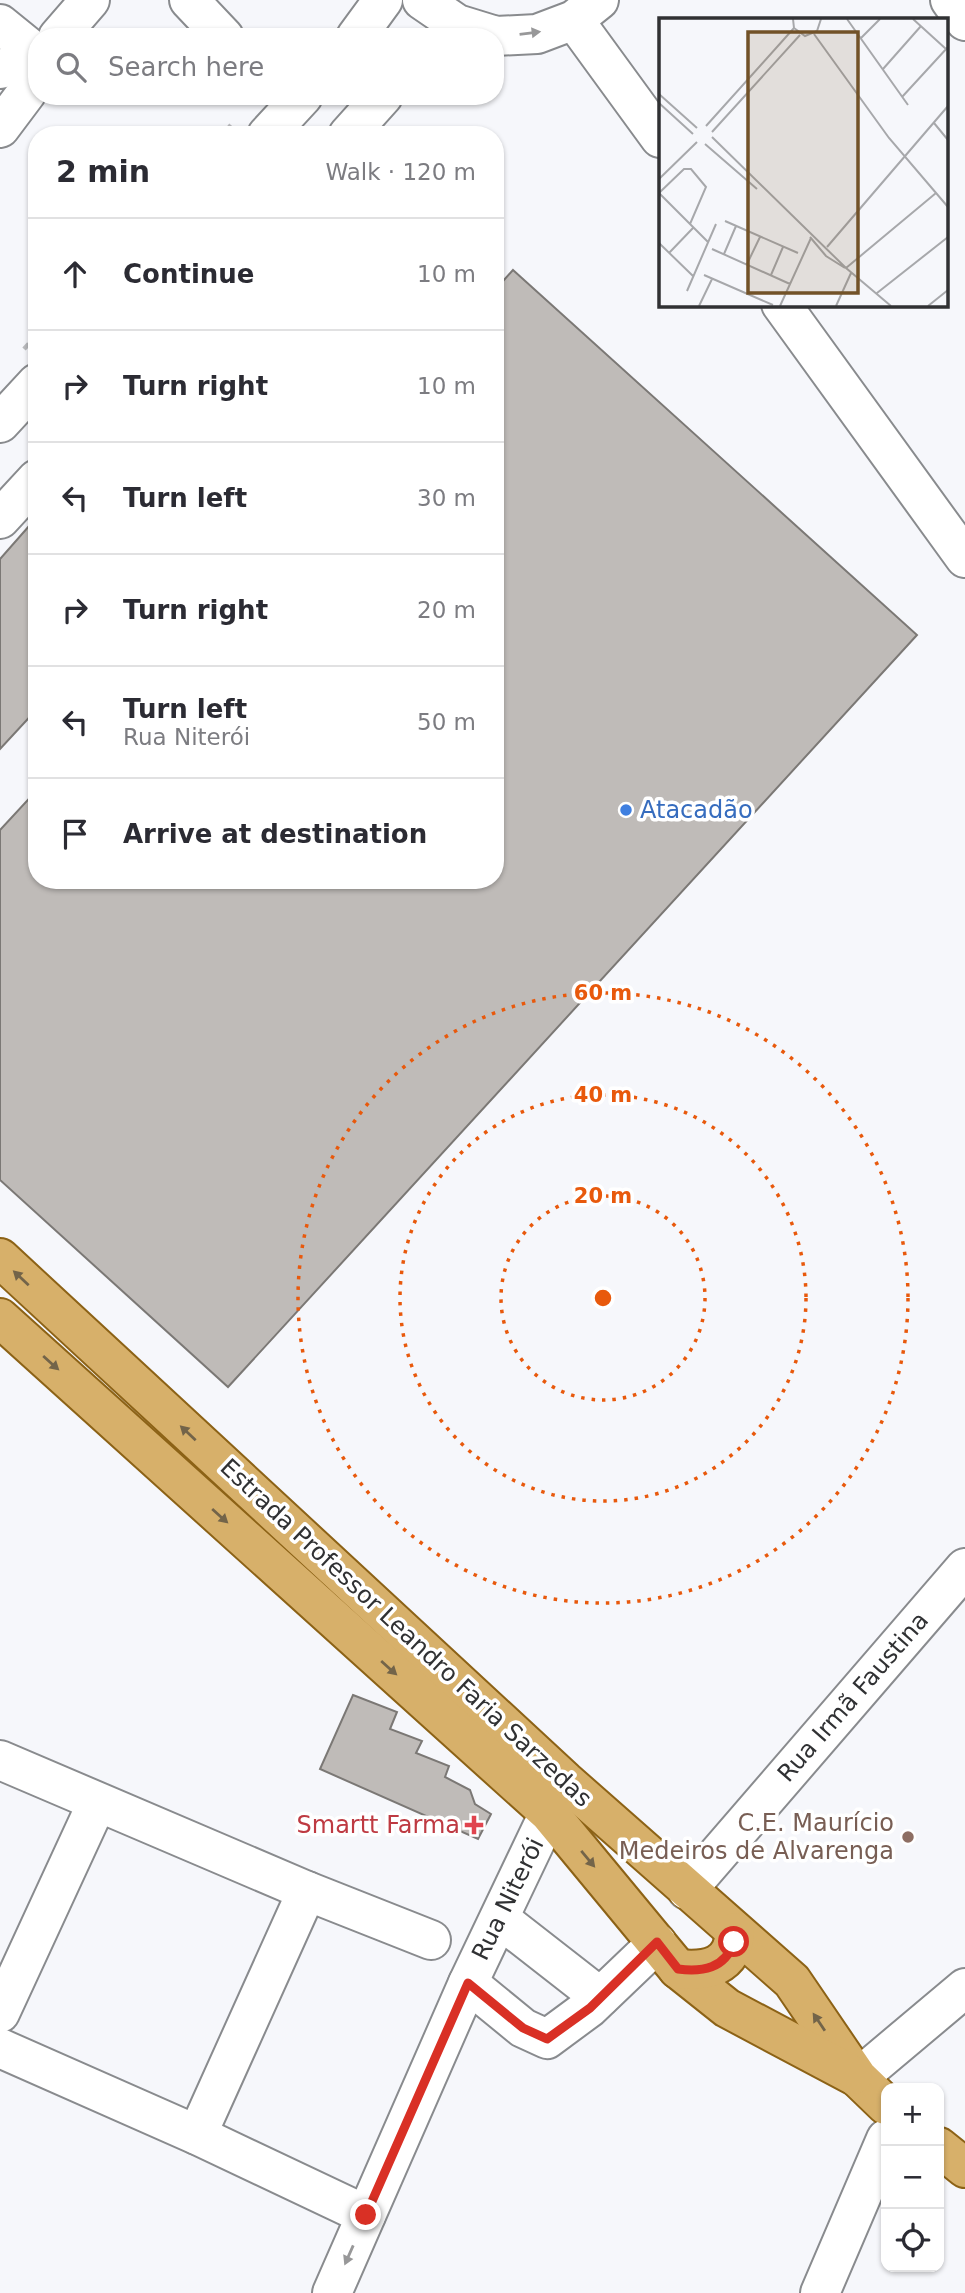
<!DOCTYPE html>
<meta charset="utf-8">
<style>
:root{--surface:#fff;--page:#f7f7f7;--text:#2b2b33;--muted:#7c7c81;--line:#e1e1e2}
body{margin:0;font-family:"DejaVu Sans",sans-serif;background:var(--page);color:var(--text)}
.controls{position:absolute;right:21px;bottom:21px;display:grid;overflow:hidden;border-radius:14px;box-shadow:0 2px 5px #0004}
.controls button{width:63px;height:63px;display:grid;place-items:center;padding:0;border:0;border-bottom:2px solid var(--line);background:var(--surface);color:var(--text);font:35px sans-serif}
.stop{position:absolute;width:21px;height:21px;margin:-16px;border:5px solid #d93025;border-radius:50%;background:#fff}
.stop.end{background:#d93025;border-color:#fff;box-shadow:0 2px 7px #0008}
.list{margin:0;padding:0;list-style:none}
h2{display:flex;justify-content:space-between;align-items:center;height:91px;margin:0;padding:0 28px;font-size:30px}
h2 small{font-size:23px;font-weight:400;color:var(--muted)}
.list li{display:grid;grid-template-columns:46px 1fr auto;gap:21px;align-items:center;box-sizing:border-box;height:112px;padding:0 28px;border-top:2px solid var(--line)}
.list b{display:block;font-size:26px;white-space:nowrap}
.list p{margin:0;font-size:23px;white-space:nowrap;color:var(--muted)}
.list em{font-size:23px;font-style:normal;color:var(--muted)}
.icon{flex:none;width:38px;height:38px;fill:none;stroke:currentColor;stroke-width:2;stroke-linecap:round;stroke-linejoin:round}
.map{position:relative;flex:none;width:965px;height:2293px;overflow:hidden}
.search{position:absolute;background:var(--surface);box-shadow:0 2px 5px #0004;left:28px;top:28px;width:476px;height:77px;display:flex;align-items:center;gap:18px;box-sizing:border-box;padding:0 24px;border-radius:28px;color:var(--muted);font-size:26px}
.panel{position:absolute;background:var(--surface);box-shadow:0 2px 5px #0004;left:28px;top:126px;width:476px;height:763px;border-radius:28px}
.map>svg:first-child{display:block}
</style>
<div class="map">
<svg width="965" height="2293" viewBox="0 0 965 2293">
<rect width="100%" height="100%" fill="#f6f7fb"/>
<g fill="#bfbbb8" stroke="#7b7875" stroke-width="2">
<polygon points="513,270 917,635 228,1387 0,1180 0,830 37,790 37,880 495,880 495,290"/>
<polygon points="37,517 37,709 0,749 0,559"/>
<polygon points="353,1695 397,1712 390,1729 422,1741 416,1753 449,1766 445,1777 470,1790 475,1804 491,1814 478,1839 320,1769"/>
</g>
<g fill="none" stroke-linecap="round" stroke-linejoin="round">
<g stroke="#898b8e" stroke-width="42">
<g id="minor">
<polyline points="189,0 224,37"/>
<polyline points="422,0 457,24 496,36 537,34 574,20 599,0"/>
<polyline points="950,0 965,21"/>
<polyline points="574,20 660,138"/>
<polyline points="0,24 37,54"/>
<polyline points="58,37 90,0"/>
<polyline points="356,37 383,0"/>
<polyline points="0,69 37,58"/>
<polyline points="0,128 27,92 37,65"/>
<polyline points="267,135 303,96"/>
<polyline points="348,135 383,96"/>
<polyline points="781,304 965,558"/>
<polyline points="0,423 37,383"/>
<polyline points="0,519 37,479"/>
<polyline points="0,1760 307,1891 431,1940"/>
<polyline points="687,1890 965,1568"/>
<polyline points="500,1919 600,1997"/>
<polyline points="468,1983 523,2028 547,2039 589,2008 657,1943"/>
<polyline points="0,2013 97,1803"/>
<polyline points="0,2048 197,2135 366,2215"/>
<polyline points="858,2078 965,1988"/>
<polyline points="197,2135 307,1891"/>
<polyline points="332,2293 468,1983 549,1813"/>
<polyline points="820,2293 886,2139"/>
</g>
</g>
<g stroke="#8c6216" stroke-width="42">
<g id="major">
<polyline points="0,1258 565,1781 792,1981 858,2078 886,2105"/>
<polyline points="0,1318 549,1813 678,1969 727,2008 853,2075"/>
<path d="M 678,1969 C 707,1972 733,1967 735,1932"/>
<polyline points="939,2147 965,2168"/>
</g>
</g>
<g stroke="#babbbe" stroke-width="4.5" stroke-dasharray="7 3.5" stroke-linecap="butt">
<polyline points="222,135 231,125"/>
<polyline points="24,349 37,335"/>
</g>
<use href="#minor" stroke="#fff" stroke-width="38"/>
<use href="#major" stroke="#d7b06a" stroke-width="38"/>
</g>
<defs><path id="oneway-solid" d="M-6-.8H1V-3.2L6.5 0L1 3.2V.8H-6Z" transform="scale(1.75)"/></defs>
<g fill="#989899">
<use href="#oneway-solid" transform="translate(530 33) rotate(-7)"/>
<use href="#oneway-solid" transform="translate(349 2255) rotate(114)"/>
</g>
<g fill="#736449">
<use href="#oneway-solid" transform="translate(21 1278) rotate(-137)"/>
<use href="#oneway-solid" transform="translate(51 1363) rotate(42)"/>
<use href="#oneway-solid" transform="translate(188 1433) rotate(-137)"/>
<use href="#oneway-solid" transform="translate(220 1516) rotate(42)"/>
<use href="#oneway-solid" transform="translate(389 1668) rotate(42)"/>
<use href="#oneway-solid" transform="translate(588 1859) rotate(50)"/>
<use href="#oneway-solid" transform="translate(819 2022) rotate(-124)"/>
</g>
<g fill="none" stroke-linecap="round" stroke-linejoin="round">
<path stroke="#d93025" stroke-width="9" d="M 366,2215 L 468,1983 L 523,2028 L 547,2039 L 590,2008 L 657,1942 L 678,1969 C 702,1972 725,1969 734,1942"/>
</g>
<g fill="none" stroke="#e8590c" stroke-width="3.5" stroke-dasharray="3.5 7">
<circle cx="603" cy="1298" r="102"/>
<circle cx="603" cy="1298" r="203"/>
<circle cx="603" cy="1298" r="305"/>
</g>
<circle fill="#3f7fe0" stroke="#fff" stroke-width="2.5" cx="626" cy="810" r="7"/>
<path fill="#e0444e" stroke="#fff" stroke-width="2.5" d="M470.5 1814.5h7v7h7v7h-7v7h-7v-7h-7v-7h7z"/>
<circle fill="#8d6e63" stroke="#fff" stroke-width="2.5" cx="908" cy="1837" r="7"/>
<g text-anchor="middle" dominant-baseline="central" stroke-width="7" stroke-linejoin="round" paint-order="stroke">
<g font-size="24" fill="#366cbe" stroke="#fff" text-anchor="start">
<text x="640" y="810">Atacadão</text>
</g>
<g font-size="24" fill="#303133" stroke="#fff">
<text transform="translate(406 1633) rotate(43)">Estrada Professor Leandro Faria Sarzedas</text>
<text transform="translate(853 1697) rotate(-49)">Rua Irmã Faustina</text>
<text transform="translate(508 1899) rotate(-64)">Rua Niterói</text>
</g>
<g font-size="24" fill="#785e54" stroke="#fff" text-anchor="end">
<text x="894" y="1823">C.E. Maurício<tspan x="894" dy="28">Medeiros de Alvarenga</tspan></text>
</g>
<g font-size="24" fill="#be3a42" stroke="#fff" text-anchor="end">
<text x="460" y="1825">Smartt Farma</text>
</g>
</g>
<g transform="translate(659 18)">
<rect width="289" height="289" fill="#f6f7fb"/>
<path fill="none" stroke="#a7a8ab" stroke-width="2" d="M 134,1 L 135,10 L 146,18 L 158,13 L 162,1M 188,1 L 249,87M 254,1 L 287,31M 155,16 L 230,120 L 289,189M 202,20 L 221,1M 224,51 L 262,8M 0,76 L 38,110M 243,79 L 289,29M 0,85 L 34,116M 275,105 L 289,122M 47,108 L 135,10M 53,114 L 141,17M 53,119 L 187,250 L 232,288M 46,126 L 98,171M 0,161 L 38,124M 0,175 L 25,151 L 32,151 L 47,169 L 31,206M 0,175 L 49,224M 66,203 L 139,235M 151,219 L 167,238 L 186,250M 0,225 L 34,258M 168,229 L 289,88M 53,231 L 131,266M 10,235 L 34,210M 65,236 L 77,208M 88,246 L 101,219M 187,250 L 277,175M 45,257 L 114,287M 112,257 L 124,229M 28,273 L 57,206M 218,275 L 289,219M 40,288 L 53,261M 121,288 L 152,220M 177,288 L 192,255M 269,288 L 289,272"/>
<path fill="#725228" fill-opacity="0.15" stroke="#725228" stroke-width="3.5" d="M 89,14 L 199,14 L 199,275 L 89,275 Z"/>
<rect width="289" height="289" fill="none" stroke="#303133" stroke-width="3.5"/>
</g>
<circle cx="603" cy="1298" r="10" fill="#e8590c" stroke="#fff" stroke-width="3.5"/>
<g font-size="21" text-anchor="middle" font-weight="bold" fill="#e8590c" stroke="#fff" stroke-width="7" stroke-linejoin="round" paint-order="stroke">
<text x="603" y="1000">60 m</text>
<text x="603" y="1102">40 m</text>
<text x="603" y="1203">20 m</text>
</g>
</svg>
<div class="controls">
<button>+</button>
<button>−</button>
<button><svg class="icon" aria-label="locate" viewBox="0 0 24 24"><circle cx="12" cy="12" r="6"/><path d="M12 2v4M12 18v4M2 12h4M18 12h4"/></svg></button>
</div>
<div class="stop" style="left:734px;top:1942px"></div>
<div class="stop end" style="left:366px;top:2215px"></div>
<div class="search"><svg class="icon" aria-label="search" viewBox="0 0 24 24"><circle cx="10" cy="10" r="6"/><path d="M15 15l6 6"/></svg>Search here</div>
<section class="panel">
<h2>2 min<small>Walk · 120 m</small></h2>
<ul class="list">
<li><svg class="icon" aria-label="ahead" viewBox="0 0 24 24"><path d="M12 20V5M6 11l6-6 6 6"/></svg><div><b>Continue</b></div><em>10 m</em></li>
<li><svg class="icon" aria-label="right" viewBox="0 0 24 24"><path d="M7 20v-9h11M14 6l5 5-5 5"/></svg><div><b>Turn right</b></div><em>10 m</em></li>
<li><svg class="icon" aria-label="left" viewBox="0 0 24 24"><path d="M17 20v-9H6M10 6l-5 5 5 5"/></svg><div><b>Turn left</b></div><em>30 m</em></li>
<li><svg class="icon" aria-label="right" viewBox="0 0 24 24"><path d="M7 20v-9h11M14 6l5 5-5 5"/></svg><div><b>Turn right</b></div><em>20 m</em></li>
<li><svg class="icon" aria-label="left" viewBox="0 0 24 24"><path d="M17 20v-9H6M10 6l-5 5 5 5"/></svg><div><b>Turn left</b><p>Rua Niterói</p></div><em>50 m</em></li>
<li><svg class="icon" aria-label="arrive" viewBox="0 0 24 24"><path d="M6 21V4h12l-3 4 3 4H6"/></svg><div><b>Arrive at destination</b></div></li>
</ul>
</section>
</div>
